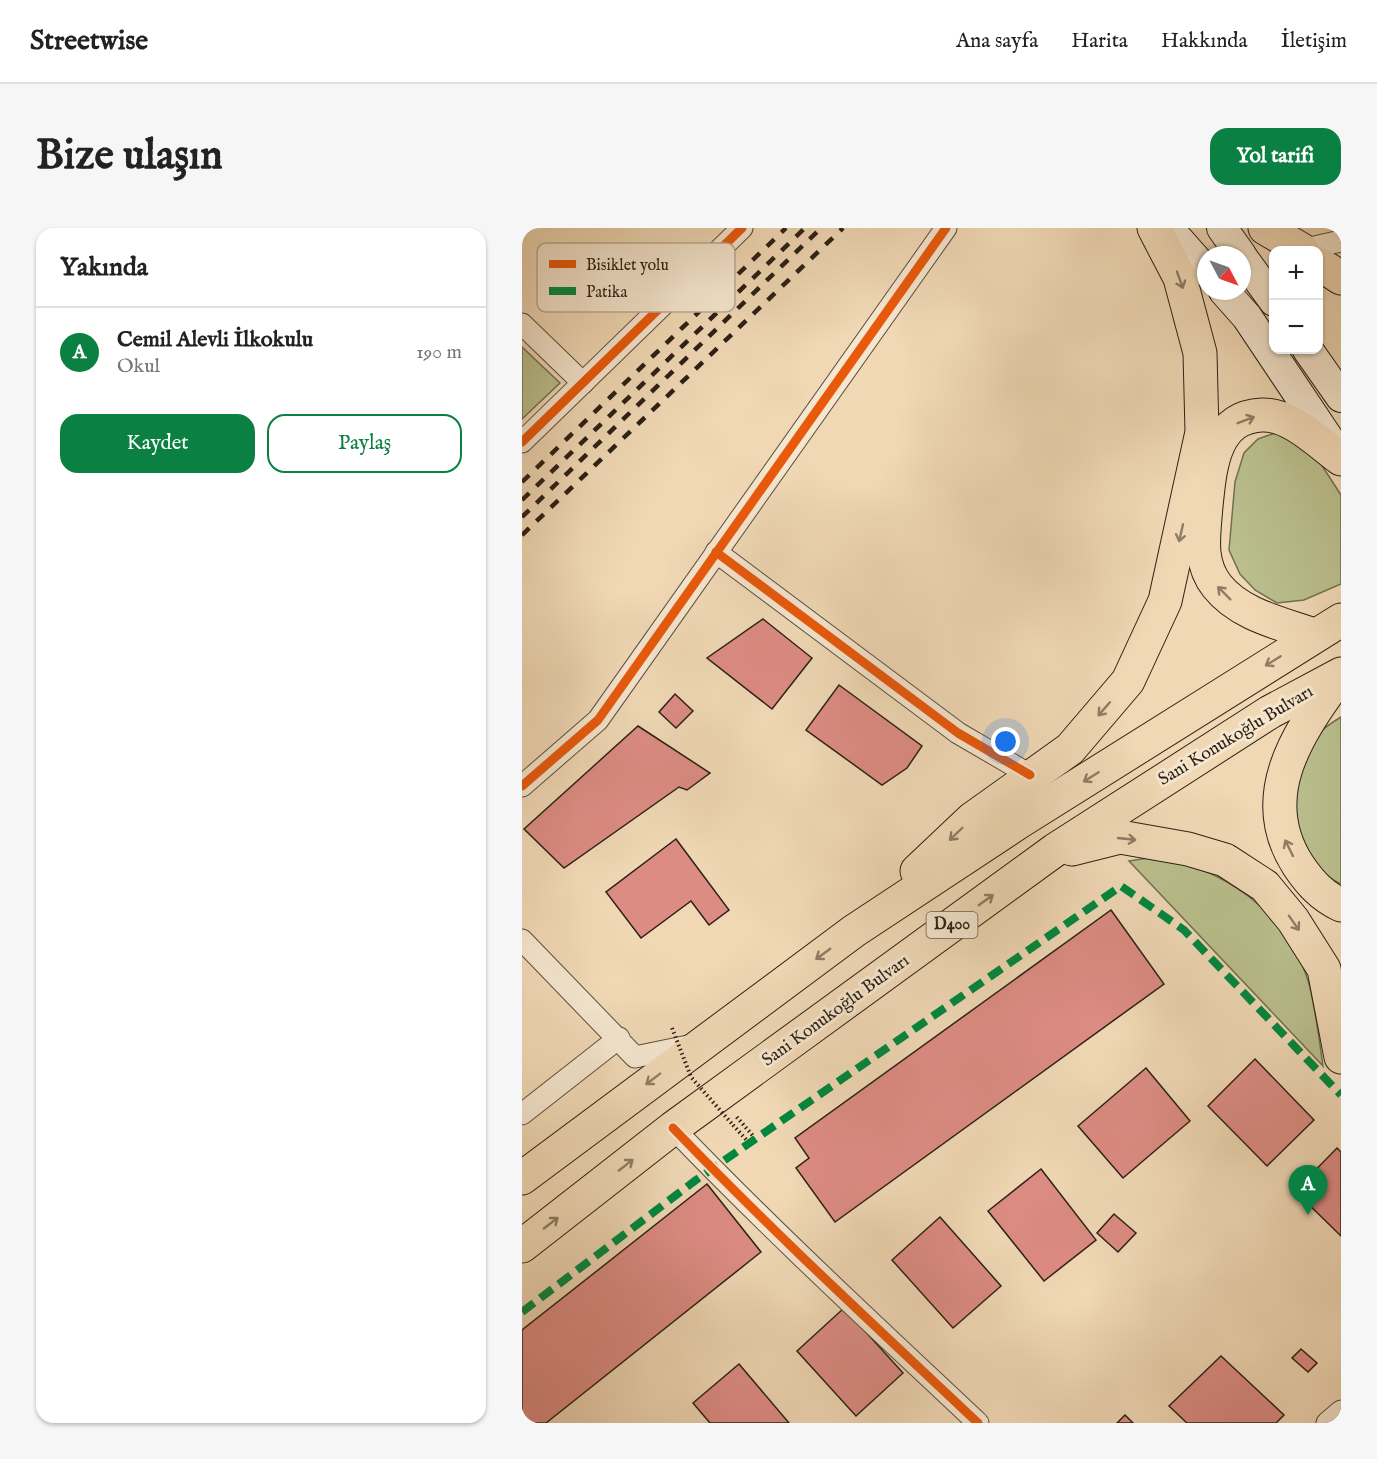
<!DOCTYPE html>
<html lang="tr">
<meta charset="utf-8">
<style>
:root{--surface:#fff;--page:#f6f6f6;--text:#222;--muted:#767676;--line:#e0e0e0;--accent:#0b8043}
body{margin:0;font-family:"IM FELL English",serif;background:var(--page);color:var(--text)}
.controls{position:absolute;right:18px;top:18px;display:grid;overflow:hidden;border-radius:12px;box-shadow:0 2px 4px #0004}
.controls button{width:54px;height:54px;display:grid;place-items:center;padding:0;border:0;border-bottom:2px solid var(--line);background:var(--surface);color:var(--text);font:30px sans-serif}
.compass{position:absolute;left:675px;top:18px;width:54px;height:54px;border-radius:50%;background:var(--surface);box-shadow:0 2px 4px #0004;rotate:131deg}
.you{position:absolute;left:484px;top:514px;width:21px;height:21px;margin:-15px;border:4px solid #fff;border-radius:50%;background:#1a73e8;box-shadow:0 0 0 9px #1a73e833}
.badge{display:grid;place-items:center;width:39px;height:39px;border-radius:50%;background:var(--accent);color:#fff;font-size:20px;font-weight:700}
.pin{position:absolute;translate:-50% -50px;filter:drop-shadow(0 2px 3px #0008)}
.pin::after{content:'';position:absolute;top:32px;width:21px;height:18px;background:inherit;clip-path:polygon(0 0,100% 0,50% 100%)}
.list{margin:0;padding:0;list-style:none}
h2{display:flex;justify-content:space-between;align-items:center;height:78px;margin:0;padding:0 24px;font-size:26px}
h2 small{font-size:20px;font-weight:400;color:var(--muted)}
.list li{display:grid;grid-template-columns:39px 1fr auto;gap:18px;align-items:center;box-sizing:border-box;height:90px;padding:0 24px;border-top:2px solid var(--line)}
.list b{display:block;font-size:22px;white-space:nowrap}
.list p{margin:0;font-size:20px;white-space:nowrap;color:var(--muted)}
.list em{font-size:20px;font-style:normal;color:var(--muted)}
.actions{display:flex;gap:12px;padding:18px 24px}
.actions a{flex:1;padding:14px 0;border:2px solid var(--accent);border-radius:18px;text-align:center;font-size:21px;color:var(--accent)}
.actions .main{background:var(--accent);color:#fff}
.map{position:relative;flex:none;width:819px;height:1195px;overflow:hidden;border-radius:18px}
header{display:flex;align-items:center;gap:36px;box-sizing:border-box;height:84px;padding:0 30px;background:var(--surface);border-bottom:2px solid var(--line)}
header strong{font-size:28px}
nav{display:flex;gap:33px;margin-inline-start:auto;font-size:21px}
.intro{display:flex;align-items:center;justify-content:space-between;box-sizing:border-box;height:144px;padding:0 36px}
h1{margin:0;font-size:42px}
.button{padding:15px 27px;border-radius:18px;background:var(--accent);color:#fff;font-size:21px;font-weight:700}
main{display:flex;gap:36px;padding:0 36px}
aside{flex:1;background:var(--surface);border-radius:18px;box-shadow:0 2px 4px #0004}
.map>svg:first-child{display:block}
</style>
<header>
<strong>Streetwise</strong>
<nav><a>Ana sayfa</a><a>Harita</a><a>Hakkında</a><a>İletişim</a></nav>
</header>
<div class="intro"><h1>Bize ulaşın</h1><a class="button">Yol tarifi</a></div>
<main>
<aside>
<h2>Yakında<small></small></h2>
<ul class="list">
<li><span class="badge">A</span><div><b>Cemil Alevli İlkokulu</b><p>Okul</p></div><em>190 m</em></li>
</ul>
<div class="actions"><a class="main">Kaydet</a><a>Paylaş</a></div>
</aside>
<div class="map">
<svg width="819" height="1195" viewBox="0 0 819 1195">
<rect width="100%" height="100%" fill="#f0d8b5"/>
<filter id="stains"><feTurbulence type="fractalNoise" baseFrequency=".00333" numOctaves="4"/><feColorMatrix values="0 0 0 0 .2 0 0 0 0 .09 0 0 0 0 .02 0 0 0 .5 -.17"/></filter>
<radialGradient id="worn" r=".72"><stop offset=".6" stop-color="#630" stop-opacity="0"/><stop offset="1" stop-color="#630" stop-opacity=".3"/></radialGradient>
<g fill="#babf8d" stroke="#737051" stroke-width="1.5">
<polygon points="0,119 38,155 0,191"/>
<polygon points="753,205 776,211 797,233 819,267 819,356 782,372 755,375 733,362 718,346 707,322 713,254 722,225 736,211"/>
<path d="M 819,489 L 819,656 C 796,646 779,620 772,596 C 769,585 776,539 780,527 C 787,511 804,498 819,489 Z"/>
<path d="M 626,630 C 700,636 766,684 787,756 C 794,783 797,811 801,838 L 607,633 Z"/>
</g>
<g fill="#dd8c84" stroke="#2c2115" stroke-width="1.5">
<polygon points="241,391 290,430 250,481 185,430"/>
<polygon points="317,457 400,518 385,540 360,557 284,502"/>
<polygon points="153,466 171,483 154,500 137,484"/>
<polygon points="116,498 188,545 165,562 157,559 42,640 2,601"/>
<polygon points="154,611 207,682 187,697 169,673 119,710 84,664"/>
<polygon points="589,682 642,756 313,994 274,940 287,930 273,910"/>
<polygon points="733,831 792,892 745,938 686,878"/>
<polygon points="624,840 668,893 601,950 556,898"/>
<polygon points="815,920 819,924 819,1008 773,963"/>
<polygon points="519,941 574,1012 522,1053 466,983"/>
<polygon points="185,956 239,1024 24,1195 5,1195 0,1189 0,1102"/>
<polygon points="592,986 614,1005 596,1024 575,1005"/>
<polygon points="418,989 479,1058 431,1100 370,1032"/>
<polygon points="322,1080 381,1145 334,1188 275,1123"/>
<polygon points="779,1121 795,1135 786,1144 770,1130"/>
<polygon points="699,1128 762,1187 754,1195 665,1195 647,1178"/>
<polygon points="217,1136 267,1195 188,1195 171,1175"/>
<polygon points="603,1187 611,1195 595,1195"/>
</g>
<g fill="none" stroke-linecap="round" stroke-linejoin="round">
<g stroke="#5d4f3d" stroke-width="23">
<g id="street">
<polyline points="779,22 819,13"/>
<polyline points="0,96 61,155"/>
<polyline points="0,214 220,0"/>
<polyline points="194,324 436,505 508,547"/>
<polyline points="0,558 76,492 424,0"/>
<polyline points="0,712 113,829 171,817"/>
<polyline points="0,886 97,810"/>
<path d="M 151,900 C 249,1002 353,1098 456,1195"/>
<polyline points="805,1195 819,1183"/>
</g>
</g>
<g stroke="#2c2115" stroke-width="32">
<g id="secondary">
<polyline points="646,0 684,43"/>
<polyline points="700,0 719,27"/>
<polyline points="720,29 752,73"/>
<polyline points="702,63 725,89 816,225"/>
<polyline points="786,122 819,169"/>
</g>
</g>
<g stroke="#2c2115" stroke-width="35">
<g id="highway">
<polyline points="743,0 780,22"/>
<polyline points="796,35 819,50"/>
<path d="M 792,407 C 758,395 718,387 695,358 C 676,334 682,306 684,278 C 688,241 691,189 740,187 C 769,186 797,215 819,231"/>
<path d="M 814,453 C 774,508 733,570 776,637 C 788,655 800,668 819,677"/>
<polyline points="550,621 598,609 666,621 703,632 743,658 771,692 802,741 819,829"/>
<polyline points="395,643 450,591 548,521 606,453 643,373 680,204 678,125 658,50 632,0"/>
<polyline points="0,950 332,703 497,594 819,392"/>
<polyline points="0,1018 151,900 533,622 748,484 819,446"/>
</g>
</g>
<polyline stroke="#2c2115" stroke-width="4" stroke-dasharray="1.5 3" stroke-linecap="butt" points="211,897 228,916 232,909 213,887"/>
<use href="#street" stroke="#f5e6cf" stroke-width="21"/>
<use href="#secondary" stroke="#f5e6cf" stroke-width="30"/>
<use href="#highway" stroke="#f0d8b5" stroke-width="33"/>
<g stroke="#2c2115" stroke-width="4.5" stroke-dasharray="10 10" stroke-linecap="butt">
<polyline points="0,254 264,0"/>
<polyline points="0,272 283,0"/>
<polyline points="0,289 299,0"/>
<polyline points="0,307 321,0"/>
</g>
<polyline stroke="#2c2115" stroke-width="4" stroke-dasharray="1.5 3" stroke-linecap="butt" points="150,800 169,849 211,897"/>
<polyline stroke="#00873e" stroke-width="8" stroke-dasharray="15 8" stroke-linecap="butt" points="0,1084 174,952 599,658 662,702 819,867"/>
<g stroke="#f5e6cf" stroke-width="13">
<g id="cycleway">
<polyline points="0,214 220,0"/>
<polyline points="194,324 436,505 508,547"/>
<polyline points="0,558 76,492 424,0"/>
<path d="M 151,900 C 249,1002 353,1098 456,1195"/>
</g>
</g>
<use href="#cycleway" stroke="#e8590c" stroke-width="9"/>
</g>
<defs><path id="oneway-shaft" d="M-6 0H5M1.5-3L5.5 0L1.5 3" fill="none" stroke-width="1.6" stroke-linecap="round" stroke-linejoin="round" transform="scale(1.5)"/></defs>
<g stroke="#8e7c65">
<use href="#oneway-shaft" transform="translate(658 52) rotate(70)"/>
<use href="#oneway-shaft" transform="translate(724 192) rotate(-21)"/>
<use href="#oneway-shaft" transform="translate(659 305) rotate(103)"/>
<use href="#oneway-shaft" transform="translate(702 365) rotate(-135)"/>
<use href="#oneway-shaft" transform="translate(751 433) rotate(148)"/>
<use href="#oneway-shaft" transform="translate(582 481) rotate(131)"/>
<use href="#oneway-shaft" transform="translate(569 549) rotate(148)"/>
<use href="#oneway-shaft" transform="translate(434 606) rotate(136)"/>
<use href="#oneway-shaft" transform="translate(605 611) rotate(6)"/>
<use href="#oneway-shaft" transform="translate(767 620) rotate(-116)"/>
<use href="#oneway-shaft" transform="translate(464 672) rotate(-36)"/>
<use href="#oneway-shaft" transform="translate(772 695) rotate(55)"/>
<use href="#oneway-shaft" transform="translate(301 726) rotate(144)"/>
<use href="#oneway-shaft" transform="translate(131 851) rotate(143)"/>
<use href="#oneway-shaft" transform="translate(104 937) rotate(-38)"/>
<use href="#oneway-shaft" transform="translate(29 995) rotate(-38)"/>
</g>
<g text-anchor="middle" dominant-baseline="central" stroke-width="6" stroke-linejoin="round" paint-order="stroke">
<rect fill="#f5e6cf" stroke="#685c4d" stroke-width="1.5" x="404.5" y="684" width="51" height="26" rx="4.5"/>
<g font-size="16" font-weight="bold" fill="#2c2115">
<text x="430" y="697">D400</text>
</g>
<g font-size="18" fill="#2c2115" stroke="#f5e6cf">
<text transform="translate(714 508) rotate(-31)">Sani Konukoğlu Bulvarı</text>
<text transform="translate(314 783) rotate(-36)">Sani Konukoğlu Bulvarı</text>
</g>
</g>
<rect x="15" y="15" width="198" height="69" rx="9" fill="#f5e6cf" stroke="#b9ab97" stroke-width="1.5"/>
<rect x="27" y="32" width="27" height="8" fill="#e8590c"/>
<rect x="27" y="59" width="27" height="8" fill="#00873e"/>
<g font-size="16" fill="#2c2115">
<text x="64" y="42">Bisiklet yolu</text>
<text x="64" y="69">Patika</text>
</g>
<rect width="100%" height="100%" filter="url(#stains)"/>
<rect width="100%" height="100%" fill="url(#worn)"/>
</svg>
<div class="controls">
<button>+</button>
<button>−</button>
</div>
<svg class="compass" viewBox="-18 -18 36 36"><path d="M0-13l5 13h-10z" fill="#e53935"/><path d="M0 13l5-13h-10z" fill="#767676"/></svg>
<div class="you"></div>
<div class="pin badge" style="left:786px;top:987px">A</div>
</div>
</main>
